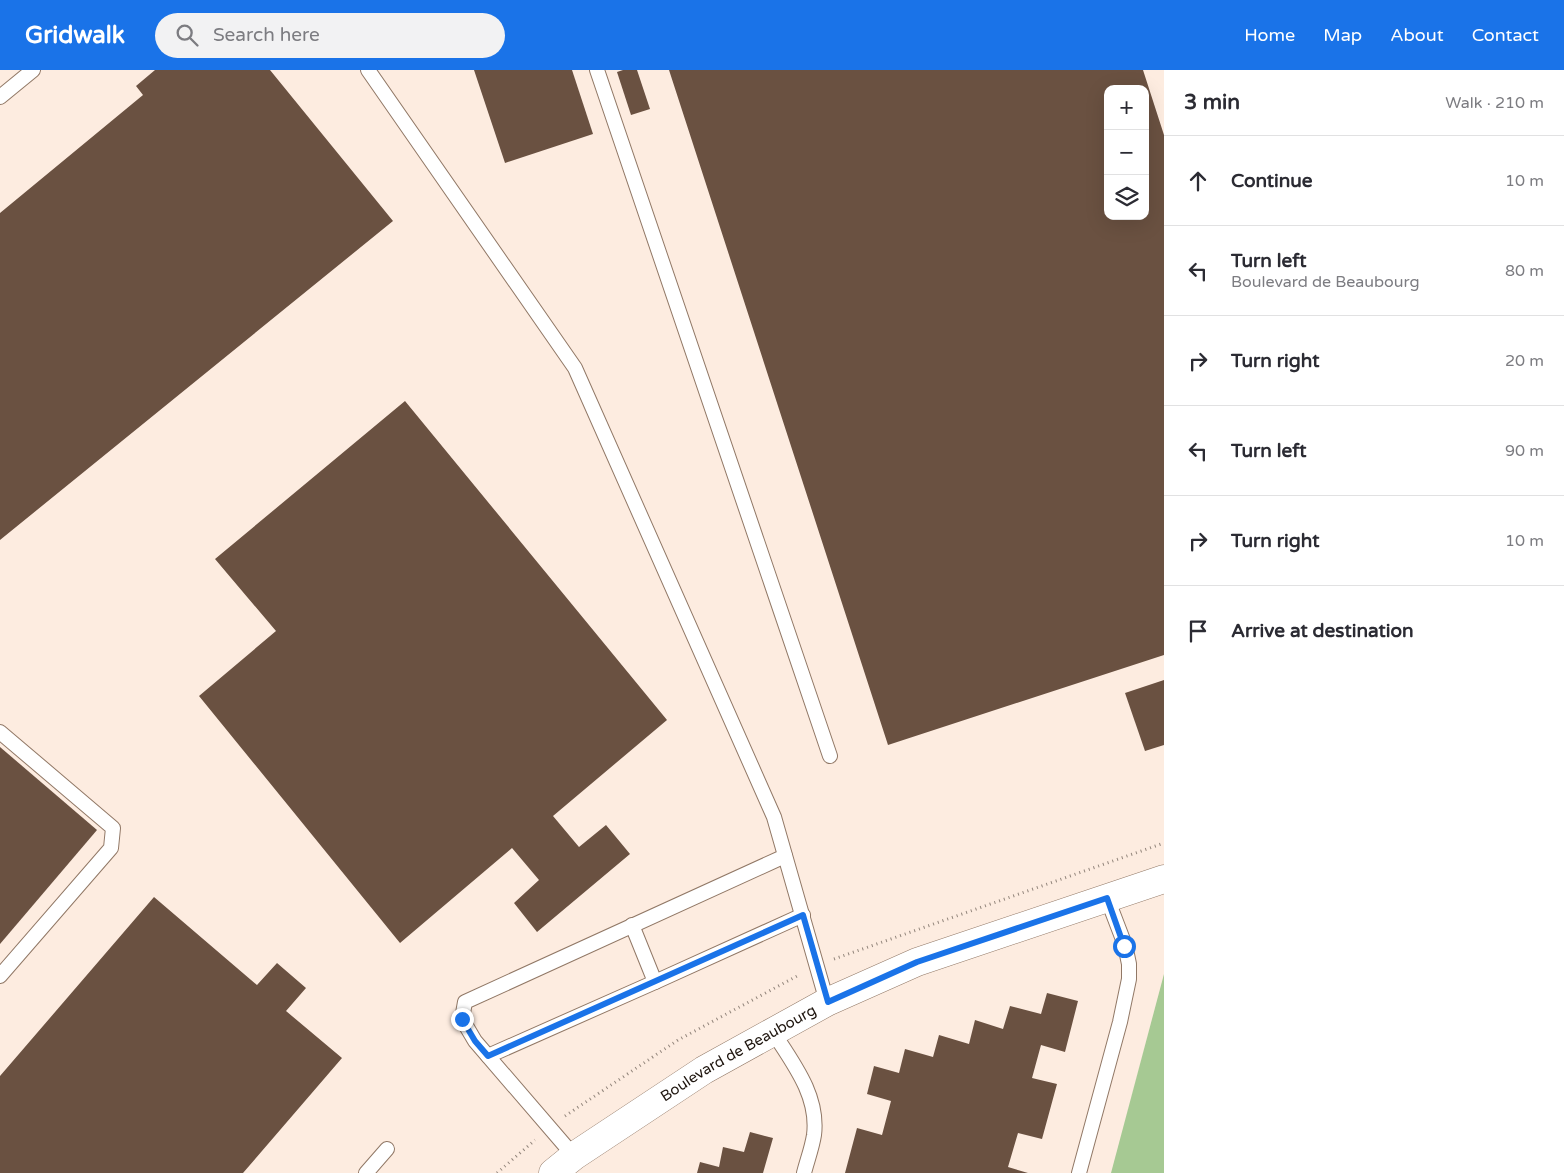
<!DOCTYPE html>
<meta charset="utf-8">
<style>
:root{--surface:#fff;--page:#f2f2f3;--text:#2b2b33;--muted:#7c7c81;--line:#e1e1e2;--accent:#1a73e8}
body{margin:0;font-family:"Varela Round",sans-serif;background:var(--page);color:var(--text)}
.controls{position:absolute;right:15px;top:15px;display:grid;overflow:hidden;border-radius:10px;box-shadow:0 5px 20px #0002}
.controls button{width:45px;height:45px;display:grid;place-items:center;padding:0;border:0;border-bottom:1px solid var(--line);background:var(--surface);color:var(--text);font:25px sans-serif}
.stop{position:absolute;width:15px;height:15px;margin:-11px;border:4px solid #1a73e8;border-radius:50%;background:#fff}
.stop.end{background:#1a73e8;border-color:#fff;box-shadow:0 1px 5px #0008}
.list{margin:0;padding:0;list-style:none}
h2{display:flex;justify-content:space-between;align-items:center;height:65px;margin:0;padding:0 20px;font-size:21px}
h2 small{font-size:16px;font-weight:400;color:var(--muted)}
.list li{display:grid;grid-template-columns:32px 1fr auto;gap:15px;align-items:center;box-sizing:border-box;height:90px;padding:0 20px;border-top:1px solid var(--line)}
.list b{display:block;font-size:19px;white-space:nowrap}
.list p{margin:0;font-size:16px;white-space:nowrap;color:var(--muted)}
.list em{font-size:16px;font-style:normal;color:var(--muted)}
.icon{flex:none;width:28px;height:28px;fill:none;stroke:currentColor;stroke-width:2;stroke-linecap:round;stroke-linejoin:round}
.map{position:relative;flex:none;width:1164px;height:1103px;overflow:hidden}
header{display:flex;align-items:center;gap:30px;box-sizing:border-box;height:70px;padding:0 25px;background:var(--accent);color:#fff}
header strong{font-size:24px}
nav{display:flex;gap:28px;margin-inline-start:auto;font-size:18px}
.search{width:350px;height:45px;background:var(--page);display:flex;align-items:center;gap:12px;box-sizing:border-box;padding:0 18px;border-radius:28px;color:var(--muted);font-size:19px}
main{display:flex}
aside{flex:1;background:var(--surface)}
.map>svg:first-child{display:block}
</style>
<header>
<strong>Gridwalk</strong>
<div class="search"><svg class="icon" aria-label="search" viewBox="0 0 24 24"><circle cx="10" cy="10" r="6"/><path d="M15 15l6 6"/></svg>Search here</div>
<nav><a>Home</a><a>Map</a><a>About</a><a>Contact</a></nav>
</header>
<main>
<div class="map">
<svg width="1164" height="1103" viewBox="0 0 1164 1103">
<rect width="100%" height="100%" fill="#fdece0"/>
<polygon fill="#a6c993" points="1164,904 1164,1103 1111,1103"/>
<g fill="#6a5141" fill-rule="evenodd">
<polygon points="155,0 270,0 393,151 0,470 0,143 143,25 136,16"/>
<polygon points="474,0 572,0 593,64 505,93"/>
<polygon points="623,0 637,0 650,39 631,45 617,2"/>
<path d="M 669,0 L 1143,0 L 1164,65 L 1164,585 L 888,675 ZM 1108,19 L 1145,19 L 1145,146 L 1108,146 Z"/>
<polygon points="405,331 667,650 553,746 579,777 606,755 630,784 537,862 514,833 539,810 512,778 400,873 199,626 276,561 215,489"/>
<polygon points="1164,610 1164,675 1145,681 1125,623"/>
<polygon points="0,677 97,760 0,874"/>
<polygon points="154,827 257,915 277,893 306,918 286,941 342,988 243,1103 0,1103 0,1006"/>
<polygon points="1047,923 1078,931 1065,982 1041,975 1032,1008 1057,1014 1042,1069 1018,1063 1008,1097 1028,1103 845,1103 857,1058 882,1065 891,1031 867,1024 874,996 899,1003 905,979 933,987 939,965 969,974 975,950 1003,959 1010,936 1041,944"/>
<polygon points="750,1062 773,1068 763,1103 697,1103 700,1092 719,1097 723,1077 744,1082"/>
</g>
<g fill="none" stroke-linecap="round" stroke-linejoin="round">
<g stroke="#917866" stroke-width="16">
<g id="service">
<polyline points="368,0 575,298 774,747 827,932"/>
<polyline points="597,0 830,686"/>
<polyline points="0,27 33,0"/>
<polyline points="0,662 113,758 111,778 0,906"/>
<polyline points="655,912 803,845"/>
<path d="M 773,962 C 793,993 819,1026 814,1065 C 812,1078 807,1091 804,1103"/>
<polyline points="488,986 655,912 632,855"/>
<polyline points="574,1086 475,971 462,949 465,932 785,786"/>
<polyline points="366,1103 387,1079"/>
<polyline points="1079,1103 1120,952 1129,909 1129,894 1125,875 1107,828"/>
</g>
</g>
<g stroke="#917866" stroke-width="29">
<g id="secondary">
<path id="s1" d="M 553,1103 L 574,1086 L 704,1000 L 827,932 L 917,892 L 1164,809"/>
</g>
</g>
<g stroke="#92857b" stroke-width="3" stroke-dasharray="1 4" stroke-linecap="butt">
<polyline points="834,889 1164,773"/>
<polyline points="565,1046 678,970 799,905"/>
<polyline points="497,1103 535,1070"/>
</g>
<use href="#service" stroke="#fff" stroke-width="14"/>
<use href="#secondary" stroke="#fff" stroke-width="28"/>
</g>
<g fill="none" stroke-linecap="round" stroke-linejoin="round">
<polyline stroke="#1a73e8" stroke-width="6" points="462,949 475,971 488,986 803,845 828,932 917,892 1107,828 1124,876"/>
</g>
<g text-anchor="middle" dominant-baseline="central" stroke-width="5" stroke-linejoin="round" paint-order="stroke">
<g font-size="15" fill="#1e150e" stroke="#fdece0">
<text stroke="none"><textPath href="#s1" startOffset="221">Boulevard de Beaubourg</textPath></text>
</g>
</g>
</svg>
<div class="controls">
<button>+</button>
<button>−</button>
<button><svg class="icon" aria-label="layers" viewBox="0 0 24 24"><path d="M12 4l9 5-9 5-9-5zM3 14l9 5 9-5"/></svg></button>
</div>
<div class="stop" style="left:1124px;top:876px"></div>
<div class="stop end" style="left:462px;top:949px"></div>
</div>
<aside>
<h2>3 min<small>Walk · 210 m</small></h2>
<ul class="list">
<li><svg class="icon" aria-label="ahead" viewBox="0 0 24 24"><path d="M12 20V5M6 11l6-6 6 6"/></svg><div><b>Continue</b></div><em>10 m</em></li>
<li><svg class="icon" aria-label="left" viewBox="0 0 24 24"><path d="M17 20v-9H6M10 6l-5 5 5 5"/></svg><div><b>Turn left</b><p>Boulevard de Beaubourg</p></div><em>80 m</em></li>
<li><svg class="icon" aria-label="right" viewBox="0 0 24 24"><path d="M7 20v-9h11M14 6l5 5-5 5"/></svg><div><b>Turn right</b></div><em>20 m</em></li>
<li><svg class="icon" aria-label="left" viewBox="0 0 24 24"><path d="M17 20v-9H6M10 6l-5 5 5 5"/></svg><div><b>Turn left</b></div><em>90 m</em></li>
<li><svg class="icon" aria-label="right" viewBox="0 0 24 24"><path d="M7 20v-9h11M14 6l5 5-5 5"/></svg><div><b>Turn right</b></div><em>10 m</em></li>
<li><svg class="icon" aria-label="arrive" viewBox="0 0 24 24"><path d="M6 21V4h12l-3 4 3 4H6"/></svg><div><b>Arrive at destination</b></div></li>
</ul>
</aside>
</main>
